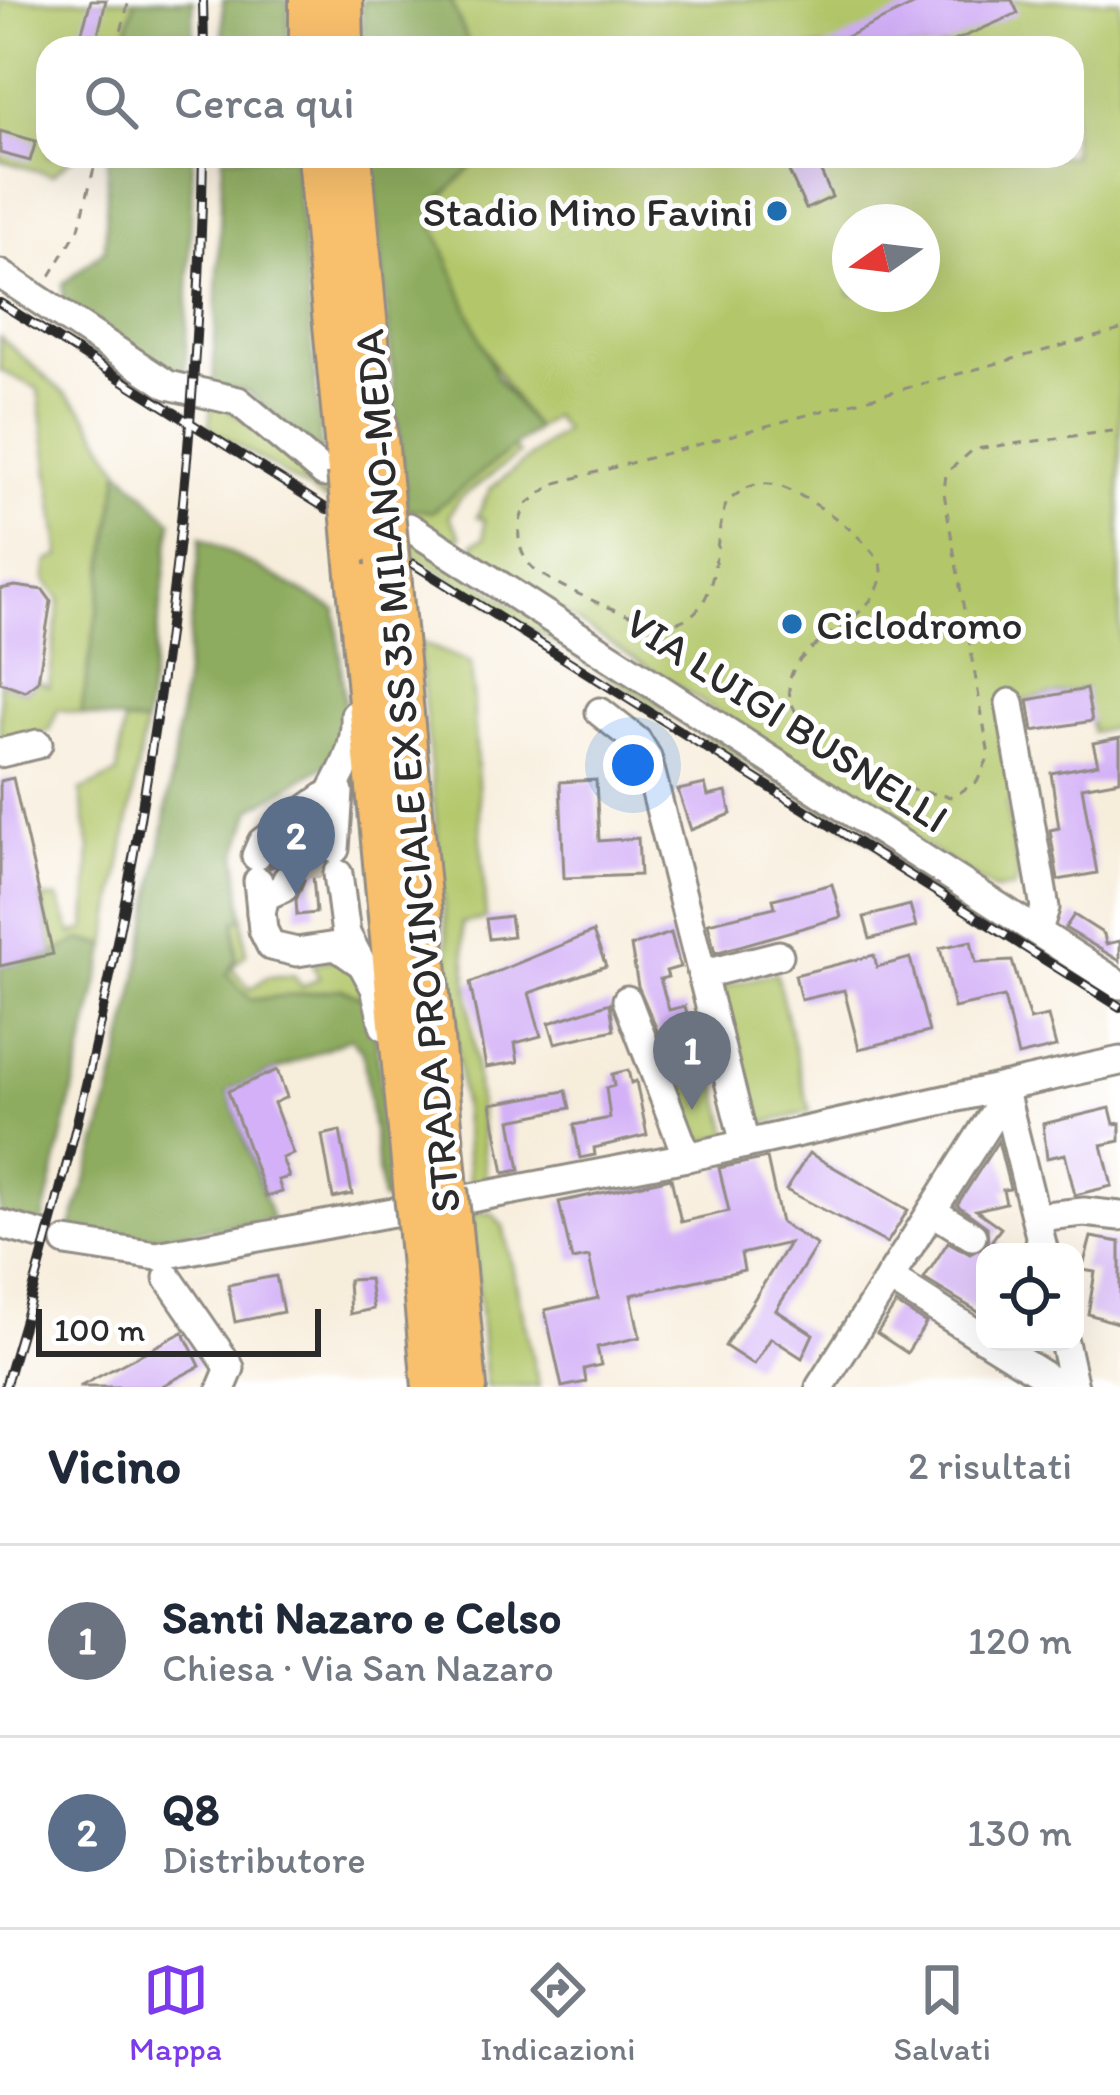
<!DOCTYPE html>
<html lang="it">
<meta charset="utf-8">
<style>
:root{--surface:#fff;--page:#f6f6f7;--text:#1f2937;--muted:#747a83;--line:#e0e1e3;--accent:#7c3aed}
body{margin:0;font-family:Itim,sans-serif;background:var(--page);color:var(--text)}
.controls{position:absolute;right:36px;bottom:36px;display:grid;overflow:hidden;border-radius:24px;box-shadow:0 12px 48px #0002}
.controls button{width:108px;height:108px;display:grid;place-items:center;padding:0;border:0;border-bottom:3px solid var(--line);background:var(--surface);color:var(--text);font:60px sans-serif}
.compass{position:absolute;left:832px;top:204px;width:108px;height:108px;border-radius:50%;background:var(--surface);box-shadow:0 12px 48px #0002;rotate:256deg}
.scale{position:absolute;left:36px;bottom:30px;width:285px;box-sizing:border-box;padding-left:12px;border:6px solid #2b2b2b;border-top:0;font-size:33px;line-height:42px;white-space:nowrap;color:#2b2b2b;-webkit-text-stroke:9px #fff;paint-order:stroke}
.you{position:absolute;left:633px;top:765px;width:42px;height:42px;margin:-30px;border:9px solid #fff;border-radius:50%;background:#1a73e8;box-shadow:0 0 0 18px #1a73e833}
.badge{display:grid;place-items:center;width:78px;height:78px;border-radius:50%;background:var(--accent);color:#fff;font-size:39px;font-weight:700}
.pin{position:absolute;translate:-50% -99px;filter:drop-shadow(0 3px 6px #0008)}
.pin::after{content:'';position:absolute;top:63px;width:42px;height:36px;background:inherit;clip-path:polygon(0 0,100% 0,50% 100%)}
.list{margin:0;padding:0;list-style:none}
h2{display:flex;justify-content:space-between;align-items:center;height:156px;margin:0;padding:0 48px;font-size:51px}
h2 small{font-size:39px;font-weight:400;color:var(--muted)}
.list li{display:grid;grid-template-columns:78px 1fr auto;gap:36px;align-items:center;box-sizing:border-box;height:192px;padding:0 48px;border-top:3px solid var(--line)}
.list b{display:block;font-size:45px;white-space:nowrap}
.list p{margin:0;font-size:39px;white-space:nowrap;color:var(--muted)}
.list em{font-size:39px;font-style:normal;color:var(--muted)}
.icon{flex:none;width:66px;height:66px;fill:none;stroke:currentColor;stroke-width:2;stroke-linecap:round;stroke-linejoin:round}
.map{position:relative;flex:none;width:1120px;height:1387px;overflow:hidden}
.search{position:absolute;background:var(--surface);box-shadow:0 12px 48px #0002;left:36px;right:36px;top:36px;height:132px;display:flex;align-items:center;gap:30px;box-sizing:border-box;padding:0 42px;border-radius:36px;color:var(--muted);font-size:45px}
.sheet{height:540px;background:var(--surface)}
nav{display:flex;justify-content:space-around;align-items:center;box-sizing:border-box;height:168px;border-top:3px solid var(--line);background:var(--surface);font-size:33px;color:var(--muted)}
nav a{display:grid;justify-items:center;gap:6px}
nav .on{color:var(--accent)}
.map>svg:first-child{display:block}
</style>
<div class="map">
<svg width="1120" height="1387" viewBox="0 0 1120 1387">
<rect width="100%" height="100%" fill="#fff"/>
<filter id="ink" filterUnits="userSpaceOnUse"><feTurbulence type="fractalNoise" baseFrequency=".00833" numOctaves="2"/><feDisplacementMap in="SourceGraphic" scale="24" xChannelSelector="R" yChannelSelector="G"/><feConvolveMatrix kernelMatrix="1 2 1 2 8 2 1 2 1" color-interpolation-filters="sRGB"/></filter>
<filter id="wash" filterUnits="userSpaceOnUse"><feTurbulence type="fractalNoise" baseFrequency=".004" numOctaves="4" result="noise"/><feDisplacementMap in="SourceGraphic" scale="48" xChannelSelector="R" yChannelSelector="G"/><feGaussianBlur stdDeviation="2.7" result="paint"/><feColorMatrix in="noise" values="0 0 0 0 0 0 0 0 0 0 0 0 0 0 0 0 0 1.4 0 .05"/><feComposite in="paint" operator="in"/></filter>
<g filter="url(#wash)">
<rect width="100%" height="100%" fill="#f7eddb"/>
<g fill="#b3c76b" stroke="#6f794b" stroke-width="3" fill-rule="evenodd">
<polygon points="0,0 135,0 122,48 48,48 48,156 75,156 52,175 0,160"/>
<path d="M 450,0 L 1120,0 L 1120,727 L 1092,732 L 1085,689 L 1027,700 L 1021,707 L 1015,795 L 1007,805 L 1019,877 L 1013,888 L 994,890 L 477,557 L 473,543 L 484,538 L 484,519 L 477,517 L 490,489 L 564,430 L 553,416 L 536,429 C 508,392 423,256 433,211 C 438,190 468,170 483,156 L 1072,156 L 1072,48 L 471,48 ZM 850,222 L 922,222 L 922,294 L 850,294 Z"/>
<polygon points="0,337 83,410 120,469 81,714 58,709 49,731 0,743 0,682 25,691 38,681 49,687 60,599 45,580 48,561 60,556 38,389 0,370"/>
<polygon points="212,396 325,484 326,501 209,427"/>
<polygon points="513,447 519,454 458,500 449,516 461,537 457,541 406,514 406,508 432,511"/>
<polygon points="410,538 981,910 411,553"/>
<polygon points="419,642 471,663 486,919 462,923 486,1179 470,1185"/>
<polygon points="124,722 145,725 107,945 79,940 53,954 41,898 58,898 72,934 86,929 90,849 80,791 117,774"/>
<polygon points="243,918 246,954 232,968 251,989 267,977 294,975 302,987 319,978 313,965 335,958 352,966 368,1000 341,989 251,1000 227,975 236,958 235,921"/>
<polygon points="776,973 810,1112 752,1126 718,988"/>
<polygon points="706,1038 729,1134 694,1145 658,1050"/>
<polygon points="472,1213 492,1213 503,1226 539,1387 486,1387"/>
</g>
<g fill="#8eac5f" stroke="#5c6c45" stroke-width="3">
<polygon points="135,0 193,0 194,48 122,48"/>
<polygon points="223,0 288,0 289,48 223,48"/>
<polygon points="362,0 450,0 471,48 363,48"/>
<polygon points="108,156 193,156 185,384 63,301 63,284 105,249"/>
<polygon points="223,156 295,156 322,455 248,392 213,385"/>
<polygon points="371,156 483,156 439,200 433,223 496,377 536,429 432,512 406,508"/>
<polygon points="120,469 172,521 145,725 81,714"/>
<path d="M 201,537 L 336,610 L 347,732 L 335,759 L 252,809 L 237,855 L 243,918 L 235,922 L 236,958 L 227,974 L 251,1000 L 342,989 L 368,1000 L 374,1016 L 392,1199 L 382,1200 L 363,1052 L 350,1038 L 228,1091 L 272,1219 L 127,1241 L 69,1232 C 144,1019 176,763 201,537 Z"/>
<polygon points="79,940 107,945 41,1229 0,1217 0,966 53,954"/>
</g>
<g id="blocks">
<g fill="#d3b0f7">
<polygon points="91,0 106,0 95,48 78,45"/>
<polygon points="924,0 1012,0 1018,13 938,48 823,48"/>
<polygon points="0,131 36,141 30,161 0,153"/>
<polygon points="782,156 814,156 832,197 806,209"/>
<polygon points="15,586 43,590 51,601 38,681 25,691 0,682 0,589"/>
<polygon points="1086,689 1092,721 1033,731 1028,700"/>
<polygon points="1120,738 1120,780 1082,787 1097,873 1058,880 1050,830 1059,828 1051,773 1098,764 1093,743"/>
<polygon points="13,778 53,954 0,966 0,781"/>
<polygon points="596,780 599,841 638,838 640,875 564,878 560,782"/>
<polygon points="705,784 708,796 726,792 731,814 691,830 678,790"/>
<polygon points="293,853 306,868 324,863 320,876 313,876 316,913 297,915 296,900 305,878 301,868 286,861 269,868 276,855"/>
<polygon points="832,884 841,917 715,953 708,923 775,907 773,899"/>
<polygon points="910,905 916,927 870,939 864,917"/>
<polygon points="1074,915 1104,934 1106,944 1120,941 1120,961 1065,928"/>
<polygon points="510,916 513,936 489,939 486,919"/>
<polygon points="593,932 606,966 529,993 541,1036 515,1043 518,1062 486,1067 470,983"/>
<polygon points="671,933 680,967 666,971 668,977 660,979 669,1010 685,1006 693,1039 664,1046 638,986 631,946"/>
<polygon points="971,941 976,963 1012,961 1030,1020 1048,1016 1056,1047 1018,1056 1004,997 954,1008 940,948"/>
<polygon points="874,955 877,967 910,958 929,1032 859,1049 844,990 801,1000 795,975"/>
<polygon points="610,1003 614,1030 555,1043 549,1023"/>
<polygon points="277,1070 287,1097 274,1103 293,1154 282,1158 289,1177 278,1180 282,1192 266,1197 228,1091"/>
<polygon points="628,1070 631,1083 636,1081 647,1135 594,1148 595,1155 580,1158 574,1125 610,1118 606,1088 614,1086 612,1074"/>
<polygon points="566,1091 570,1108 511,1120 520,1170 504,1173 491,1104"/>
<polygon points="1110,1108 1114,1124 1120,1123 1120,1141 1102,1145 1112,1186 1075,1195 1065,1154 1047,1158 1043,1124"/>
<polygon points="340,1131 352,1194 333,1198 322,1135"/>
<polygon points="998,1141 1010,1189 1003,1190 1006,1203 976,1210 1001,1228 992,1240 1012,1252 985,1252 985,1316 924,1279 948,1242 970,1254 988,1244 987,1227 957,1205"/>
<polygon points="809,1153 908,1210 887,1243 786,1190"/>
<polygon points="767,1158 781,1223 817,1245 776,1310 813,1334 802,1358 771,1338 754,1365 725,1346 789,1243 741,1254 744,1270 631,1295 640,1337 597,1347 601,1365 584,1369 586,1382 562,1387 545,1310 598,1298 589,1257 572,1260 559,1202 671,1178 681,1222 729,1211 719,1168"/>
<polygon points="1091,1237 1120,1242 1120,1324 1088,1314 1095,1272 1082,1270"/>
<polygon points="276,1276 283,1312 235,1322 228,1285"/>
<polygon points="369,1279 373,1309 350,1314 348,1280"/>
<polygon points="896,1304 926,1323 907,1353 877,1333"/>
<polygon points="183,1332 200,1366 160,1387 79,1387"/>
</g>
</g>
</g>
<g filter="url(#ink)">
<use href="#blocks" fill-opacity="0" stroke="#918c83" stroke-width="3"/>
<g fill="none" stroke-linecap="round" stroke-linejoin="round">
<polyline stroke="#cec6b8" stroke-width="27" stroke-dasharray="27 14" stroke-linecap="butt" points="310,851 313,879"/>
<g stroke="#918c83" stroke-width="33">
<g id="minor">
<polyline points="0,274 168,385 238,401 324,473"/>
<polyline points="409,527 1120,985"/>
<polyline points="1010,703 1045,908 1038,930"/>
<polyline points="600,712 637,741 647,757 745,1144"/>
<polyline points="0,753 38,744"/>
<polyline points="335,849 339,792"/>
<path d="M 310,851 C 312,802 358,773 355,715"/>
<polyline points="256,856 262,842 324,797"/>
<polyline points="338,874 346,934 375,988 384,1026"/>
<polyline points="258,881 263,930 271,946 297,952 336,946 359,962"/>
<polyline points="261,913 265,896 283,888 287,879"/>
<polyline points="704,974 779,955"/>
<polyline points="627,1000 687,1157"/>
<polyline points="1003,1087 1044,1252"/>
<polyline points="471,1198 687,1157 1120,1061"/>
<polyline points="932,1211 972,1236"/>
<polyline points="1036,1217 1084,1212 1120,1216"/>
<polyline points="0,1224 40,1235"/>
<polyline points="66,1242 157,1256 393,1212"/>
<polyline points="168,1278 230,1368 222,1387"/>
<polyline points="889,1278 985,1339"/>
<polyline points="990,1342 1062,1387"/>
<polyline points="1064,1342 1074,1387"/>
<polyline points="820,1387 1005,1096"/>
</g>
</g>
<g stroke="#918c83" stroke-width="48">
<g id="highway">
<polyline points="311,0 311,48"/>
<polyline points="341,0 342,48"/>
<polyline points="319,156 349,472"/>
<polyline points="350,156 381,492"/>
<polyline points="355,542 416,1194"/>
<polyline points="388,563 446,1189"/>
<polyline points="449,1218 465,1387"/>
<polyline points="419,1223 434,1387"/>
</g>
</g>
<g stroke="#918c83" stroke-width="3" stroke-dasharray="9 9" stroke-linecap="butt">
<polyline points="117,48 129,0"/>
<polyline points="50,276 79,228 97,156"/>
<path d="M 1120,330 L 553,484 L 527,504 C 516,522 515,548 530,565 C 545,583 642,624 665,624 C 678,624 690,618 698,609 C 721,582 713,534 727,502 C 740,491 752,482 770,484 C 800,488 874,540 882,569 C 881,635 753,642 799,718 L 912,790 L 952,797 L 977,782 L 989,756 L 944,493 L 946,473 L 974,449 L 1120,430"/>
</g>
<use href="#minor" stroke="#fff" stroke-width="27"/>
<use href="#highway" stroke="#f8bf6c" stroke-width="42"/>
<g stroke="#2b2b2b" stroke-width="10">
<g id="rail">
<polyline points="203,0 204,48"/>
<polyline points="0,303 327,509"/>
<polyline points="412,563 1120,1007"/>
<path d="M 5,1387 C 126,987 196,574 203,156"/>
</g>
</g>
<use href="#rail" stroke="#fff" stroke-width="6" stroke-dasharray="18" stroke-linecap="butt"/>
<g stroke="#918c83" stroke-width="48" stroke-linecap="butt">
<g id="highway-bridge">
<polyline points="349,472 355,542"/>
<polyline points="381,492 388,563"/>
<polyline points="446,1189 449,1218"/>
<polyline points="416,1194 419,1223"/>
</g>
</g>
<use href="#highway-bridge" stroke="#f8bf6c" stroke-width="42"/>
</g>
</g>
<g fill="#1f6fb2" stroke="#fff" stroke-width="4.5">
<circle cx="777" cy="211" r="12"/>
<circle cx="792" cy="624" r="12"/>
</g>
<g text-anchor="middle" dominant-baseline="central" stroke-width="10" stroke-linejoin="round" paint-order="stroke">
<g font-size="42" fill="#2b2b2b" stroke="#fff" text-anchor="end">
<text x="753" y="211">Stadio Mino Favini</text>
<text x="816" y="624" text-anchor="start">Ciclodromo</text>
</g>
<g font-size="42" fill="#2b2b2b" stroke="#fff">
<text transform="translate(787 720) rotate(33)">VIA LUIGI BUSNELLI</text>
<text transform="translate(407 771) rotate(-95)">STRADA PROVINCIALE EX SS 35 MILANO-MEDA</text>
</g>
</g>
</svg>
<div class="controls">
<button><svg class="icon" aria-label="locate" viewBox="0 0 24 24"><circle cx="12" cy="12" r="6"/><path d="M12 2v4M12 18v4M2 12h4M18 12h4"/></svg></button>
</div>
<svg class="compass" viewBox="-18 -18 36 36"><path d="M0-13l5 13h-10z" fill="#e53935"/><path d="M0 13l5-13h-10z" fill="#747a83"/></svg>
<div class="scale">100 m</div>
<div class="you"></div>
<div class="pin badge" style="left:692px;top:1110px;background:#6b7280">1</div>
<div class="pin badge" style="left:296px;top:895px;background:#5c6f8a">2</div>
<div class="search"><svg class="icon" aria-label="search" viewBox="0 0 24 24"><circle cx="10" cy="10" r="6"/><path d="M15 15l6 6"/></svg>Cerca qui</div>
</div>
<section class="sheet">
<h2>Vicino<small>2 risultati</small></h2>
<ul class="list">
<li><span class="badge" style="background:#6b7280">1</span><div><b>Santi Nazaro e Celso</b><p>Chiesa · Via San Nazaro</p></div><em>120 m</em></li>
<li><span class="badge" style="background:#5c6f8a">2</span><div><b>Q8</b><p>Distributore</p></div><em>130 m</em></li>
</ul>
</section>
<nav>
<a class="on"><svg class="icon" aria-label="map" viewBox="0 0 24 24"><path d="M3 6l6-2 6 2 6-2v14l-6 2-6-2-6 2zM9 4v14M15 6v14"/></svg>Mappa</a>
<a><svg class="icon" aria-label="directions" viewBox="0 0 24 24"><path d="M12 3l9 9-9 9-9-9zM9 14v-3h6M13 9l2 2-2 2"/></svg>Indicazioni</a>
<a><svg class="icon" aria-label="saved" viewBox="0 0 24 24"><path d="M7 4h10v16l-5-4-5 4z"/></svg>Salvati</a>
</nav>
